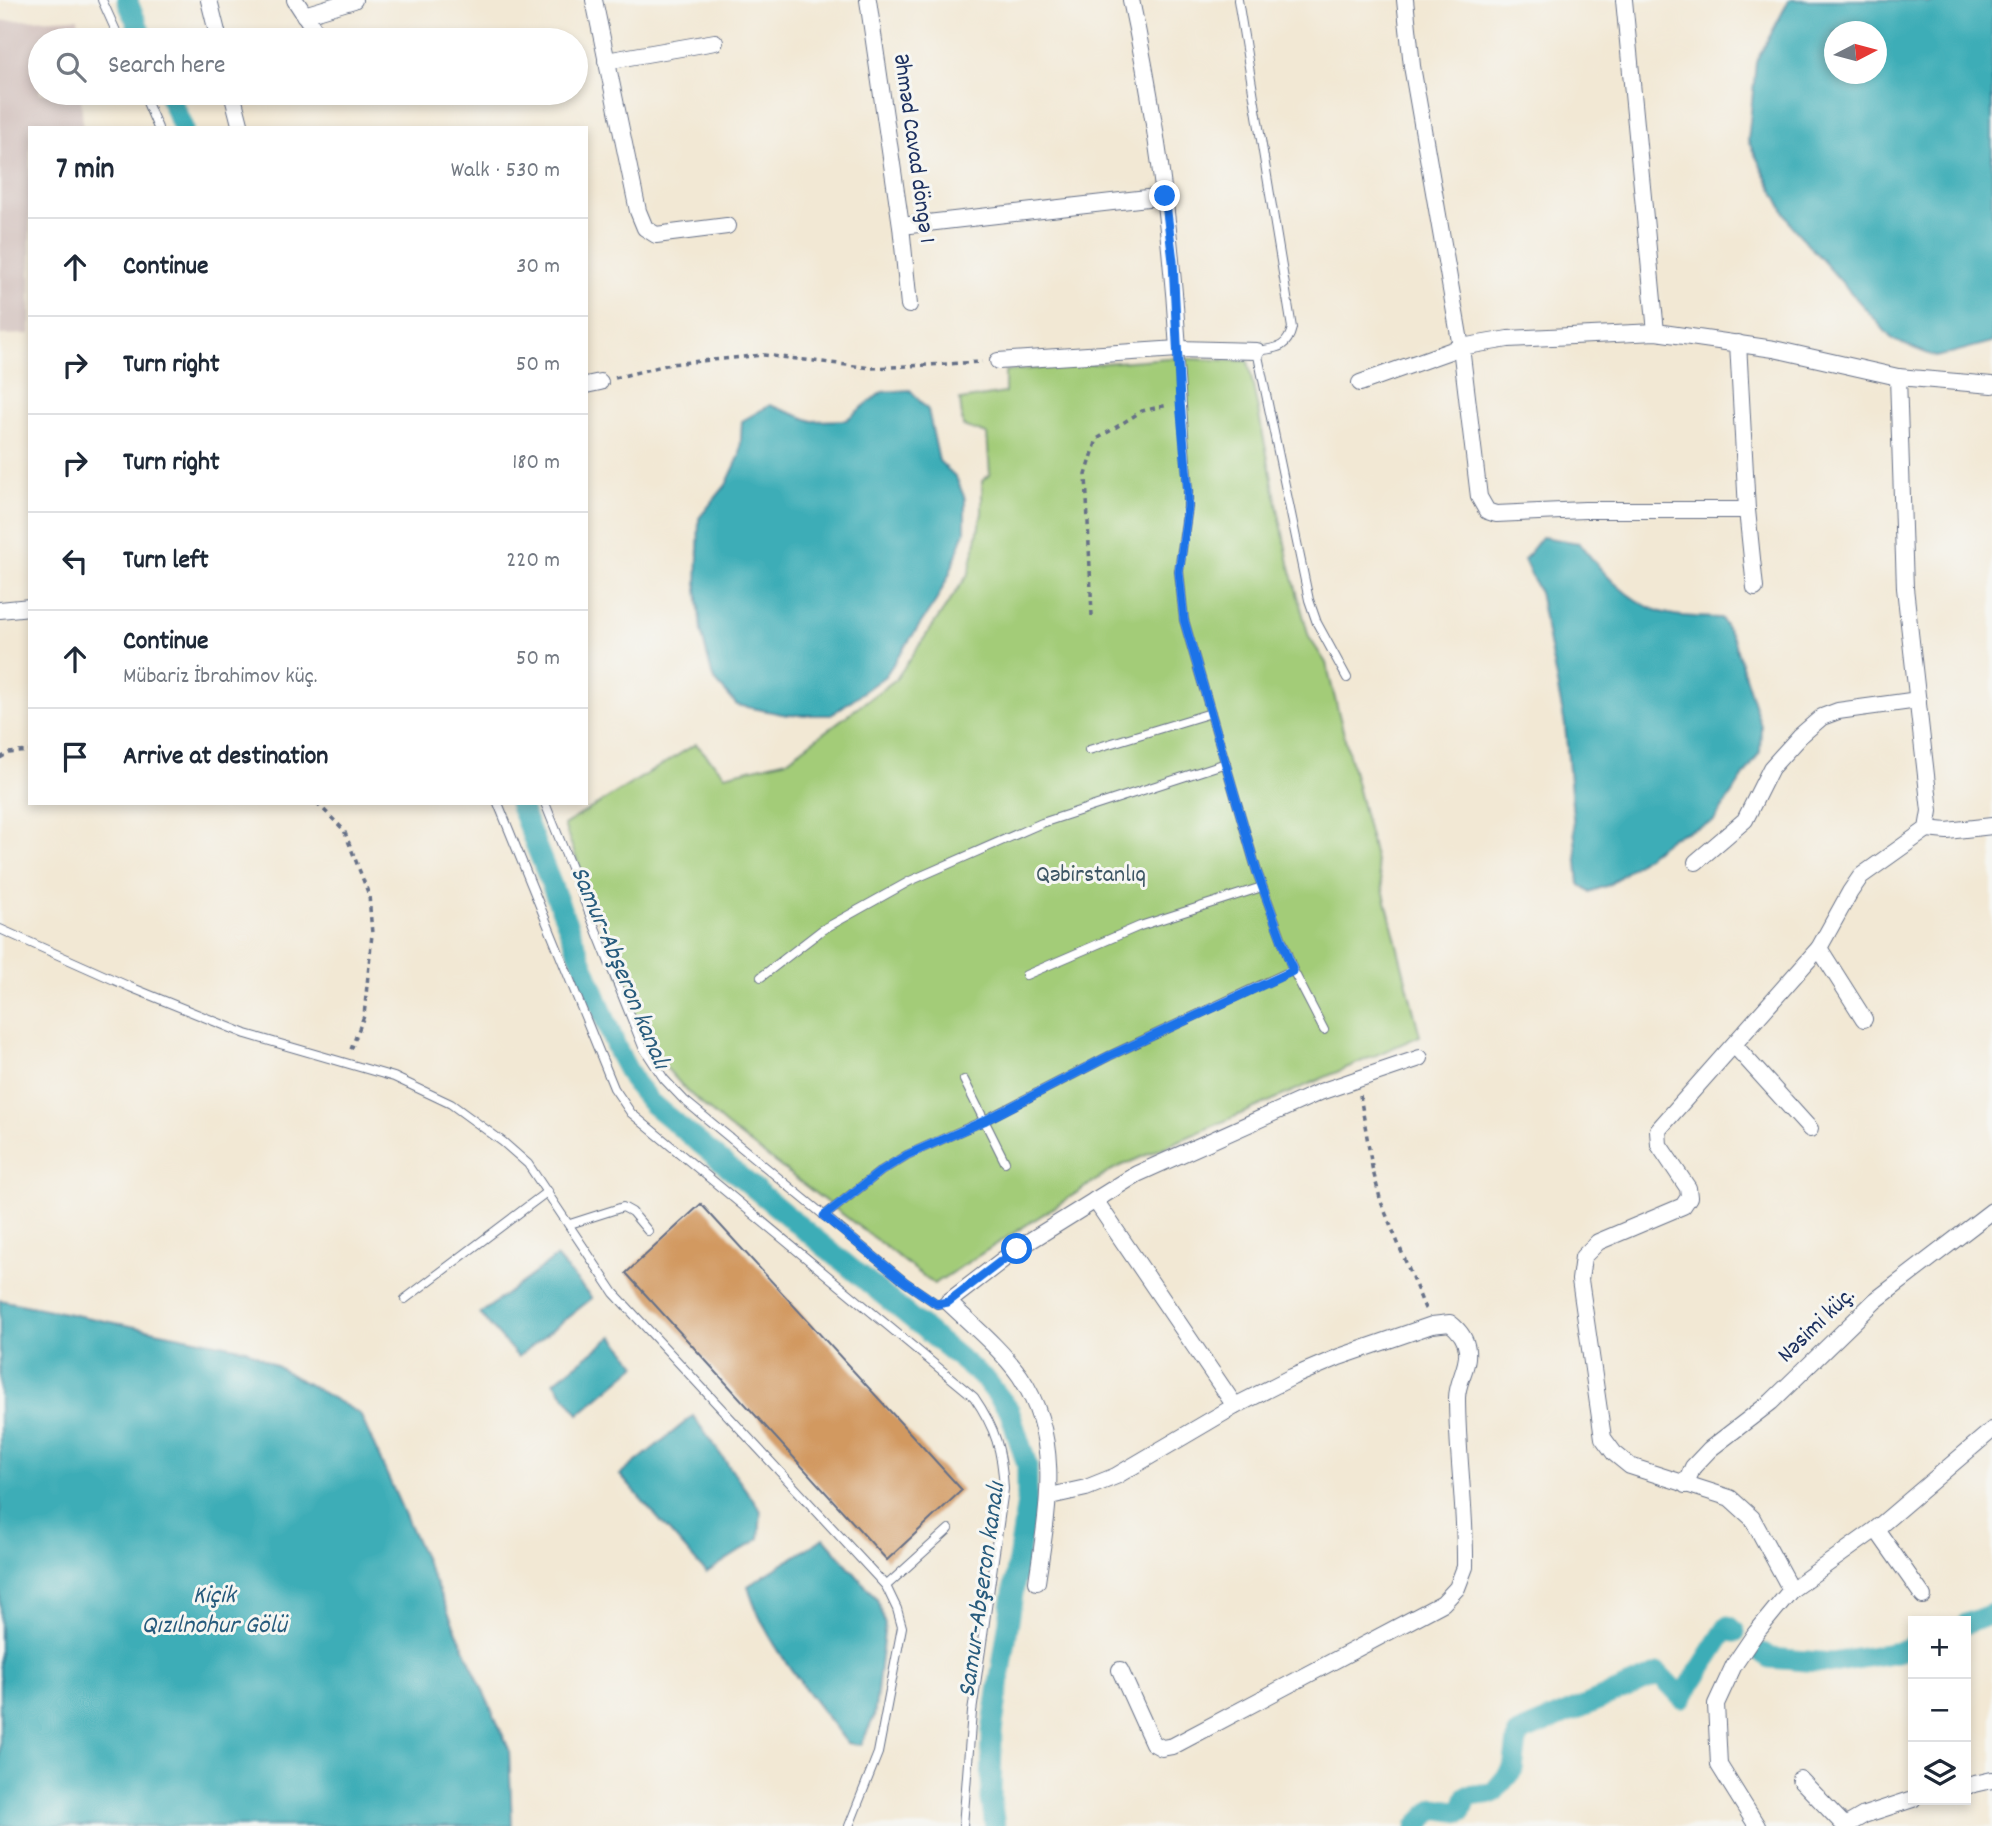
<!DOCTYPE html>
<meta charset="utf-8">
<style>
:root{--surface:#fff;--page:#f6f6f7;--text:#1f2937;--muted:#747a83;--line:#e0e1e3}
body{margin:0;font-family:Dekko,sans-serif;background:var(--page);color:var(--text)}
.controls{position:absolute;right:21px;bottom:21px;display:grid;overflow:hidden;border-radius:0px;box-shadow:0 4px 10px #0003}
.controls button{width:63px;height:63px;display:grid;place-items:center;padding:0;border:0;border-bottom:2px solid var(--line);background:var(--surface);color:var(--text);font:35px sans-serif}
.compass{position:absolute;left:1824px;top:21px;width:63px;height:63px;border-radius:50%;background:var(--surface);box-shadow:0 4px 10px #0003;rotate:84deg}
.stop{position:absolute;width:21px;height:21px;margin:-16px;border:5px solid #1a73e8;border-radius:50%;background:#fff}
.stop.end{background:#1a73e8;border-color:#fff;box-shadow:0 2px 7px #0008}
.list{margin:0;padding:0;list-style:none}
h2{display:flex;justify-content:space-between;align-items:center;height:91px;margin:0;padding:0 28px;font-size:30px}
h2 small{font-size:23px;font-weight:400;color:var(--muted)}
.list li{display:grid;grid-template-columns:46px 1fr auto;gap:21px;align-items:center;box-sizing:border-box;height:98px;padding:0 28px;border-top:2px solid var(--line)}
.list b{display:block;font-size:26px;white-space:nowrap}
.list p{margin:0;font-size:23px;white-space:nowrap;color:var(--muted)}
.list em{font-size:23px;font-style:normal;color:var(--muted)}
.icon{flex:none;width:38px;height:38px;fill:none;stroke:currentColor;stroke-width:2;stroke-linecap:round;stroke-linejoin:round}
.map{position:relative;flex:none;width:1992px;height:1826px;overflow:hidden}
.search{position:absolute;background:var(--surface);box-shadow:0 4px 10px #0003;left:28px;top:28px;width:560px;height:77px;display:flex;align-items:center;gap:18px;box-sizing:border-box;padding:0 24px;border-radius:38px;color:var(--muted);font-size:26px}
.panel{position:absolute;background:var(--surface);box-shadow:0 4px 10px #0003;left:28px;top:126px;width:560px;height:679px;border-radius:0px}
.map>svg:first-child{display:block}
</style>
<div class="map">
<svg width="1992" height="1826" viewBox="0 0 1992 1826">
<rect width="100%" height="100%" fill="#f6f6f2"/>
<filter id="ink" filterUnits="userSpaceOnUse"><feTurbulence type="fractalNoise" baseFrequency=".0143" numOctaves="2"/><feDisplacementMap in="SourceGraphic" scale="14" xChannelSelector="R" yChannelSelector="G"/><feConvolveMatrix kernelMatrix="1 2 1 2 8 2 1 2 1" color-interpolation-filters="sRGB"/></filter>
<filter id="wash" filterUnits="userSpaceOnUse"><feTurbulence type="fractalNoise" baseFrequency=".00686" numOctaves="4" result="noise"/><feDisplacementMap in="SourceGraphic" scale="28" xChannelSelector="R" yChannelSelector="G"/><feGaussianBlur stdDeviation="1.57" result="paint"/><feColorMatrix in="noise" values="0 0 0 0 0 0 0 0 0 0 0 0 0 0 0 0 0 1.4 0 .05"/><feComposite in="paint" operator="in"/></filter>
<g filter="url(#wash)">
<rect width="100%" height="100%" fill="#f2e8d4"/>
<polygon fill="#d1c0bc" points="78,18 79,40 40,40 40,93 81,93 83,128 30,128 30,334 0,335 0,21"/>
<polygon fill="#a3cc78" stroke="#5f7e6b" stroke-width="2" points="1167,358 1248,361 1289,563 1309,637 1326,663 1420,1036 1114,1169 934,1284 727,1126 687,1091 659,1060 635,1016 564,825 696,744 725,775 787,760 896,679 969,573 982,513 982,481 990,474 987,434 963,426 960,400 1005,393 1005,371"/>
<g fill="#3cadb7" stroke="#2c6e8a" stroke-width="2" fill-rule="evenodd">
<path d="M 1789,0 L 1920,0 L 1928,3 L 1940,0 L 1992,0 L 1992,342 L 1936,357 L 1893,340 L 1791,225 L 1748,141 L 1756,62 ZM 1834,32 L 1876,32 L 1876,74 L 1834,74 Z"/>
<polygon points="910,390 928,410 939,461 956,477 965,499 965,531 949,575 936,601 885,676 831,715 787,715 737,705 713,678 701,631 697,588 699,518 726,485 740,455 742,421 770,405 812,421 846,420 882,392"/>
<path d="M 1542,537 L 1579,543 C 1601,570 1626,601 1661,612 C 1679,618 1703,617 1721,618 L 1734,641 L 1761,726 L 1760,752 L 1713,822 L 1672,837 L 1609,885 L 1589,892 L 1579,884 L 1565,725 L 1539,592 L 1524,560 Z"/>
<polygon points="556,1257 592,1298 518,1357 480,1314"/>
<polygon points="0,1300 246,1349 360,1414 509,1749 512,1826 0,1826"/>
<polygon points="613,1336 637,1365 579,1414 554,1382"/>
<polygon points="693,1416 761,1511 759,1539 706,1573 620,1475"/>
<path d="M 824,1538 L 877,1599 L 885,1624 L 874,1717 L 861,1745 L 847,1743 C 814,1699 762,1640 748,1586 Z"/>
</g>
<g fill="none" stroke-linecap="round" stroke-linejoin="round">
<g stroke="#3cadb7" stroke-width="21">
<polyline points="127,0 144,40"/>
<polyline points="168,93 183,128"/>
<polyline points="519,803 619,1054 634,1082 651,1103 986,1380 1009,1410 1027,1465 1027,1502 992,1731 991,1799 995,1826"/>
<polyline points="1966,1624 1992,1614"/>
<polyline points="1763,1653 1770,1658 1832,1663 1898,1652 1913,1645"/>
<polyline points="1417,1826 1435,1808 1461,1812 1467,1796 1493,1793 1513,1769 1518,1734 1659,1674 1682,1698 1728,1626 1735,1632"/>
</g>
</g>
<g id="blocks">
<polygon fill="#d29961" points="701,1204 962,1490 887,1560 626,1273"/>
</g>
</g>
<g filter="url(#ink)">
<use href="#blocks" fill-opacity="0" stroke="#667087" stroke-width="2"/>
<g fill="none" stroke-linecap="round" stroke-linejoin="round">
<g stroke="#667087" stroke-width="10">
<g id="lane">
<polyline points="102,0 120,40"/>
<path d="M 1238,0 L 1292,328 C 1287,349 1276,348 1257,351 L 1309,600 L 1317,623 L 1347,678"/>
<polyline points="143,93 158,128"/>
<polyline points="1178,349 1188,490 1188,507 1179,571 1184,620 1257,872 1293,970 1324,1030"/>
<polyline points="1089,750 1211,713"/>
<path d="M 498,803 L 614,1088 L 631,1113 L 974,1397 C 996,1429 1002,1451 1004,1489 L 972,1712 L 963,1826"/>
<polyline points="545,803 643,1047 664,1079 684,1100 905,1282 937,1304 948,1302"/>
<polyline points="0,929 130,987 246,1034 394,1077 451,1104 503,1142 528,1164 614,1293 886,1586 897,1609 902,1627 878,1753 849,1826"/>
<polyline points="1026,975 1140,926 1262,887"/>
<polyline points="761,977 822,930 910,881 1042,823 1226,763"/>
<polyline points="964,1080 1005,1162"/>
<polyline points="824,1216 881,1171 907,1155 983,1121 1109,1056 1293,970"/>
<polyline points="570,1224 623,1207 632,1212 648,1231"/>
<polyline points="405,1299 548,1191"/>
<polyline points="886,1586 949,1529"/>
</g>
</g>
<g stroke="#667087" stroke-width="18">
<g id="street">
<polyline points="209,0 219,40"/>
<polyline points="295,0 321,40"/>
<polyline points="594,0 638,211 645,228 656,235 727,226"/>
<polyline points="868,0 901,226 909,305"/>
<path d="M 1131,0 C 1156,116 1171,231 1178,349"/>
<polyline points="1405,0 1412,66 1461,347 1479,497 1487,511 1496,514 1585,510 1747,510"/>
<polyline points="1624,0 1656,332"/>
<polyline points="304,15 354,0"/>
<polyline points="606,61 715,42"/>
<polyline points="232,93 241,128"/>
<polyline points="901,226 1165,196"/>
<polyline points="1738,343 1747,510 1755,588"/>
<polyline points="998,361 1178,349 1257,351"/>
<polyline points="1360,383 1461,347 1508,339 1656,332 1774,349 1898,377 1992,385"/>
<polyline points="586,385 600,382"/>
<polyline points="0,610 30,607"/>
<polyline points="1927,829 1947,831 1992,826"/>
<polyline points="1696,862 1745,820 1771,768 1800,736 1822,717 1838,711 1918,700"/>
<polyline points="1819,948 1864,1019"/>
<polyline points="1734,1045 1810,1129"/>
<polyline points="1095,1200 1235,1406"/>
<polyline points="1685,1485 1693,1467 1710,1449 1771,1402 1876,1300 1992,1211"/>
<path d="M 1050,1496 L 1086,1488 L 1116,1476 L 1235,1406 L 1292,1377 L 1339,1357 L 1432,1325 L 1450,1323 C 1459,1330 1466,1339 1467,1350 C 1469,1367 1457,1381 1457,1398 C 1457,1454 1466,1510 1465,1567 L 1457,1588 L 1443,1603 L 1173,1746 L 1162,1748 L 1153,1743 L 1120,1670"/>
<polyline points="1876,1529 1923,1596"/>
<path d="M 1037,1582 C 1047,1513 1063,1439 1020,1376 C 1001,1349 972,1325 948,1302 L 1017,1249 L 1137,1174 L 1320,1092 L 1420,1058"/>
<polyline points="1791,1590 1876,1529 1992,1430"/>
<polyline points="1800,1779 1845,1826"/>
<polyline points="1966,1786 1992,1780"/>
<polyline points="1757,1826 1719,1765 1716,1704 1734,1665 1755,1634 1791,1590 1752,1518 1730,1498 1630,1466 1614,1453 1603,1438 1580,1280 1583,1257 1598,1242 1683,1206 1689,1197 1688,1188 1659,1145 1658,1130 1819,948 1850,892 1861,876 1927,829 1930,811 1905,588 1898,377"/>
<polyline points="1845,1826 1864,1815 1913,1799"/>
</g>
</g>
<g stroke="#667087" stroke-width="3.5" stroke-dasharray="5 5" stroke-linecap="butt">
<polyline points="615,378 670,364 764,355 872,368 982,362"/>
<polyline points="1092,616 1086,475 1097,439 1142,411 1168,405"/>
<polyline points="0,758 9,753 30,751"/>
<polyline points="317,803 344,830 369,895 372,934 364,1016 350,1052"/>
<polyline points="1360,1095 1372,1167 1381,1202 1426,1311"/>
</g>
<use href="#lane" stroke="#fff" stroke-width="8"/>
<use href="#street" stroke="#fff" stroke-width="16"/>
</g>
</g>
<g fill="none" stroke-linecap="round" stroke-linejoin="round" filter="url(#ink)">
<polyline stroke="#1a73e8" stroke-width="9" points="1017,1249 948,1302 937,1304 905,1282 824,1216 881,1171 907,1155 984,1121 1109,1056 1293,971 1257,872 1184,620 1179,572 1188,507 1188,490 1180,402 1173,261 1165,196"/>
</g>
<g text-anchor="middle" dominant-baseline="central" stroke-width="6" stroke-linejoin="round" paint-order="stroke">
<g font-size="24" fill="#1b2f5e" stroke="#f6f6f2">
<text transform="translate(913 149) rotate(82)">Əhməd Cavad döngə 1</text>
<text transform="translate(1817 1326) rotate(-44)">Nəsimi küç.</text>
</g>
<g font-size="24" fill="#3d5664" stroke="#f6f6f2">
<text x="1091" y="876">Qəbirstanlıq</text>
</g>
<g font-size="26" font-style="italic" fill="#275b7d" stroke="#f6f6f2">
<text transform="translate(619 968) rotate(67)">Samur-Abşeron kanalı</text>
<text transform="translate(983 1590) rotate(-82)">Samur-Abşeron kanalı</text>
<text x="214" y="1596">Kiçik<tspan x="214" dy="30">Qızılnohur Gölü</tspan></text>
</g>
</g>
</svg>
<div class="controls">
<button>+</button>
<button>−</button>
<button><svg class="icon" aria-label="layers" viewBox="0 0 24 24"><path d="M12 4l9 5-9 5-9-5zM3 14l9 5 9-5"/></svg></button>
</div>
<svg class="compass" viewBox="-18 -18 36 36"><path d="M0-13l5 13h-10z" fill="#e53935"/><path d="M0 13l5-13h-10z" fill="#747a83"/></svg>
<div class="stop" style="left:1017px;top:1249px"></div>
<div class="stop end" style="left:1165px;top:196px"></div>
<div class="search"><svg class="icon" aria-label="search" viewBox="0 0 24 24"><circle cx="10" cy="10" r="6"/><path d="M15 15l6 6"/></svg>Search here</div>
<section class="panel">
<h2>7 min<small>Walk · 530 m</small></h2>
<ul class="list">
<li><svg class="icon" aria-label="ahead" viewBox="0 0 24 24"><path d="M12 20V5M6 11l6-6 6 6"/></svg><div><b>Continue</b></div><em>30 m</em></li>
<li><svg class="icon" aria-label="right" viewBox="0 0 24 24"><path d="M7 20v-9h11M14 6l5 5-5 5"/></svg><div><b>Turn right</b></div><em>50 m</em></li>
<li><svg class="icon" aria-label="right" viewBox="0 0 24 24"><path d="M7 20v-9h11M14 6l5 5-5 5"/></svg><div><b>Turn right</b></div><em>180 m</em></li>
<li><svg class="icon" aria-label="left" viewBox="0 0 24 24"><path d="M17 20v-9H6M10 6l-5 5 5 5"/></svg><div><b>Turn left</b></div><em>220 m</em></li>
<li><svg class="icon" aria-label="ahead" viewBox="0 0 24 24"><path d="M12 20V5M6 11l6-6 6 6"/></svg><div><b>Continue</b><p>Mübariz İbrahimov küç.</p></div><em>50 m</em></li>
<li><svg class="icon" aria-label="arrive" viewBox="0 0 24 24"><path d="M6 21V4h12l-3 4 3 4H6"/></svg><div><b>Arrive at destination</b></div></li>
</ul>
</section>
</div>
